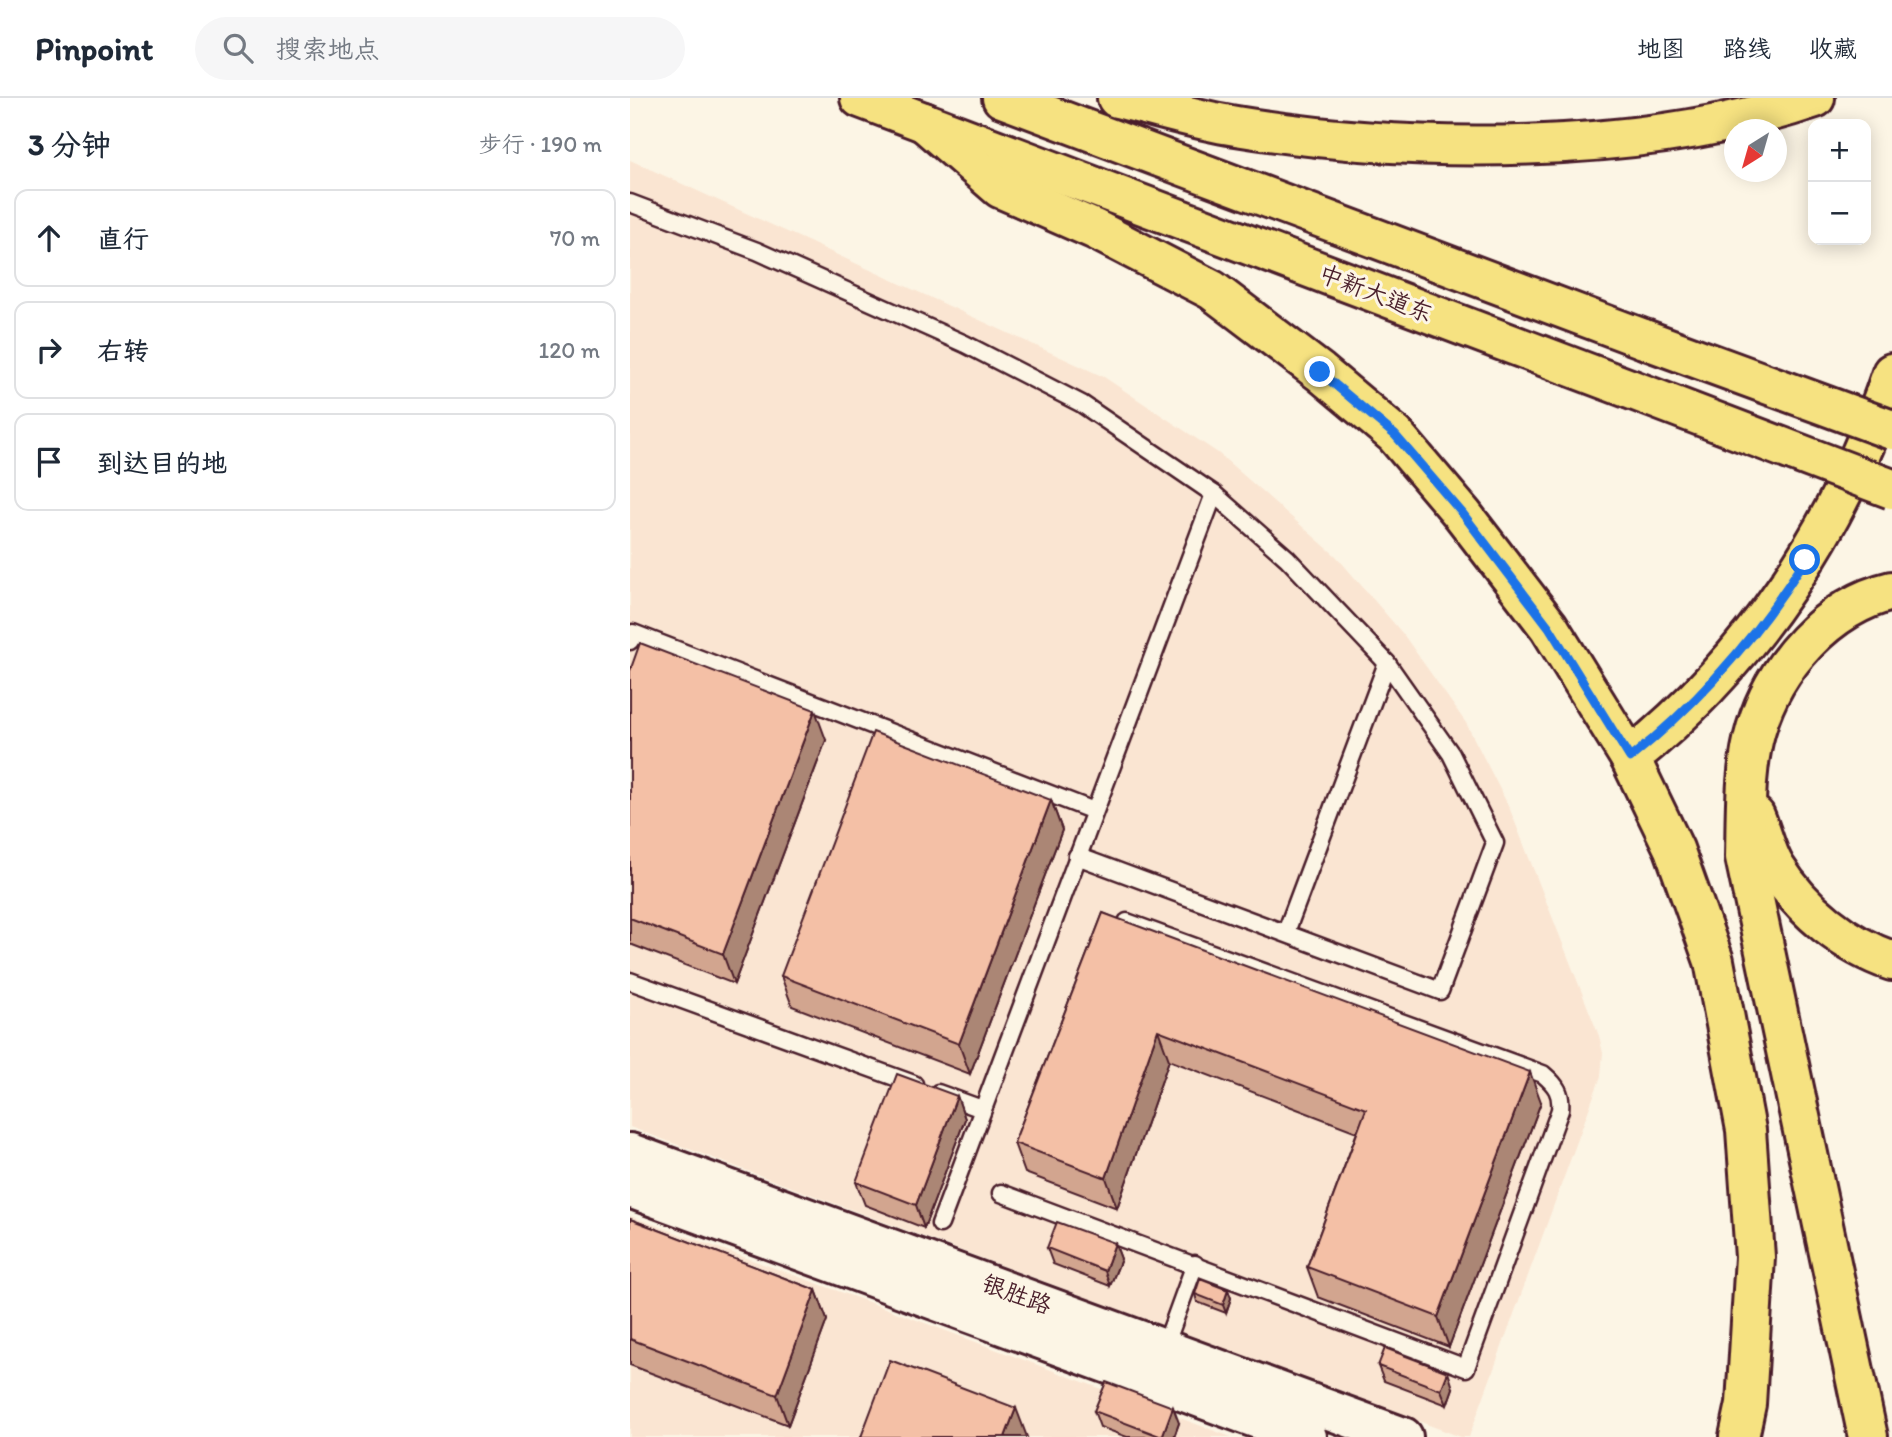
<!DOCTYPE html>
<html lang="zh">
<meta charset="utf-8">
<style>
:root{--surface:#fff;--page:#f6f6f7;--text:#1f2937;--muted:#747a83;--line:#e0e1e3}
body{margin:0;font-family:Itim,"LXGW WenKai TC",sans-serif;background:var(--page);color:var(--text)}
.controls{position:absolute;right:21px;top:21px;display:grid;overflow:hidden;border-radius:14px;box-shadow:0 4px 18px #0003}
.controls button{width:63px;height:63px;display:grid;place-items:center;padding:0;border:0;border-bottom:2px solid var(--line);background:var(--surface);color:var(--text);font:35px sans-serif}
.compass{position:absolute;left:1094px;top:21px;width:63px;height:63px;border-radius:50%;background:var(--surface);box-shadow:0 4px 18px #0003;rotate:217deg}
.stop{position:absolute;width:21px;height:21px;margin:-16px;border:5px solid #1a73e8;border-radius:50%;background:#fff}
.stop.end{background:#1a73e8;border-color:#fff;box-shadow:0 2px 7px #0008}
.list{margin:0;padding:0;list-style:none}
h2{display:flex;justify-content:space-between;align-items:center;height:91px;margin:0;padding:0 28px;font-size:30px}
h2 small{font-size:23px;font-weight:400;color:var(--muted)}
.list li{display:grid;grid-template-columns:46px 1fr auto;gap:21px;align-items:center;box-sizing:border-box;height:98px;margin:0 14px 14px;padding:0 14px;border:2px solid var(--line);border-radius:14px}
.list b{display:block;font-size:26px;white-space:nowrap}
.list em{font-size:23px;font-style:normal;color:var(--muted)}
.icon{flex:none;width:38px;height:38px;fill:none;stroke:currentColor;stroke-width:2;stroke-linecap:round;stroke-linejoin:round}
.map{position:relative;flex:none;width:1262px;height:1339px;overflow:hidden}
header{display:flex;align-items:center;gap:42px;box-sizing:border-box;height:98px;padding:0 35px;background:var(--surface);border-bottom:2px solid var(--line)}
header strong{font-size:33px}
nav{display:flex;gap:38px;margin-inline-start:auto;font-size:24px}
.search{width:490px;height:63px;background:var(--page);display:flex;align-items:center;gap:18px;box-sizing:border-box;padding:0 24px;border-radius:38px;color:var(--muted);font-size:26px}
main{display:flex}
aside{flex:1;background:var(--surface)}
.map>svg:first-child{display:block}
</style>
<header>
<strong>Pinpoint</strong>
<div class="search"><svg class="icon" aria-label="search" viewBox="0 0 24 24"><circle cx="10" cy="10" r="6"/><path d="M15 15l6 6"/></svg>搜索地点</div>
<nav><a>地图</a><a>路线</a><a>收藏</a></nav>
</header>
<main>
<aside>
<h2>3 分钟<small>步行 · 190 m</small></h2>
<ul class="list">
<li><svg class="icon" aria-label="ahead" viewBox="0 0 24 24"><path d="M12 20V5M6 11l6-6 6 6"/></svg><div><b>直行</b></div><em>70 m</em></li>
<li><svg class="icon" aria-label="right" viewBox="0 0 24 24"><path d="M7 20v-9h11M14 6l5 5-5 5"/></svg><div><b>右转</b></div><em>120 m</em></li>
<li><svg class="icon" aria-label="arrive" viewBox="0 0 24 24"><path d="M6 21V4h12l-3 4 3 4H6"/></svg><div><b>到达目的地</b></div></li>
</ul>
</aside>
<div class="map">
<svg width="1262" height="1339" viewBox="0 0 1262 1339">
<rect width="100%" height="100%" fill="#fcf5e5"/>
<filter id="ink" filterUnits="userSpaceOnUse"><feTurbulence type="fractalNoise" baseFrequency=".0143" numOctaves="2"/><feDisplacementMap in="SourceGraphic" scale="14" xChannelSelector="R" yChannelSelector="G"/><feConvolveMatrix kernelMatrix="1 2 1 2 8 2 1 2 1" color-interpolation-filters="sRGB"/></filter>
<g filter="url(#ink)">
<g fill="#fae5d2">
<polygon points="0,62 474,279 588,355 706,458 773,536 836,625 879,709 969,938 973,955 971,978 839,1339 831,1339 0,1029"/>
<polygon points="0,1118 244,1206 601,1339 0,1339"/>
</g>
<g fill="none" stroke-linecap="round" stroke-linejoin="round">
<g stroke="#4a1f2b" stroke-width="21">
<g id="service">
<polyline points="0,105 127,153 335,246 452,306 584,396 657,460 757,565 821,656 865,745 810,893 447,758"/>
<polyline points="0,543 3,535 464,713"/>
<polyline points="656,834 757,565"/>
<polyline points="0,883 284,986"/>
<polyline points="308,995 352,1011"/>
<path d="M 371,1095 L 836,1270 L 930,1012 C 932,995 926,987 913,976 L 497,824"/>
<polyline points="310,1126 584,396"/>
<polyline points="534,1251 565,1166"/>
</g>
</g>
<g stroke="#4a1f2b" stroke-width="44">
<g id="tertiary">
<polyline points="0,1055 773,1339"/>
<polyline points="0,1090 677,1339"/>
</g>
</g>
<g stroke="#4a1f2b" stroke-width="44">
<g id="primary">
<polyline points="230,0 1000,291"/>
<polyline points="372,0 1014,241"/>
<path d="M 487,0 C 526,9 566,22 606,28 C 782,57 1016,58 1185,0"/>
<polyline points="294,24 370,90 464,131 582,192 690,274 765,337 833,417 919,529 1000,660 1044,751 1084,863 1116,1032 1125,1159 1116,1306 1109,1339"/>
<path d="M 1000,660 C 1124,561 1212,425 1262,275"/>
<path d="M 1125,718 C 1132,734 1136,754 1145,769 C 1172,812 1215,847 1262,863"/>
<path d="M 1238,1339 L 1115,759 C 1116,717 1114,672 1126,631 C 1144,568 1198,508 1262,493"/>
</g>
</g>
<use href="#service" stroke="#fcf5e5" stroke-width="16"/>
<use href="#tertiary" stroke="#fcf5e5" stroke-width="38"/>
<use href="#primary" stroke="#f6e281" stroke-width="38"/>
<g stroke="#4a1f2b" stroke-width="44" stroke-linecap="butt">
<g id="primary-bridge">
<polyline points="1014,241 1262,332"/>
<polyline points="1000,291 1262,391"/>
</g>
</g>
<use href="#primary-bridge" stroke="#f6e281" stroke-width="38"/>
</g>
<g fill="#d2a58f" stroke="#4a1f2b" stroke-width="2">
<polygon points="0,573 196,642 104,886 0,846"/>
<polygon points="421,702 432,732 340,976 162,908 151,878"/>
<polygon points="473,815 911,1004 819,1249 688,1199 677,1169 727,1034 539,962 487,1110 395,1075 384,1045"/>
<polygon points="327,998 335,1021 294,1130 235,1107 226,1084"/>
<polygon points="0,1121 186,1192 197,1222 158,1327 0,1267"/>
<polygon points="485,1145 491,1161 480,1188 423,1166 417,1150"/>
<polygon points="598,1192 601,1200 596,1215 567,1204 565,1196"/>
<polygon points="748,1268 823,1290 817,1307 754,1283"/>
<polygon points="464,1313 549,1325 544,1339 497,1339 470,1329"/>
</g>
<g fill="#ab8674" stroke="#4a1f2b" stroke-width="2">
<polygon points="185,612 196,642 104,886 93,856"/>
<polygon points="421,702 432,732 340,976 329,946"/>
<polygon points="528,932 539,962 487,1110 476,1080"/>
<polygon points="900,974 911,1004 819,1249 808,1219"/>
<polygon points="327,998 335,1021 294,1130 286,1107"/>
<polygon points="485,1145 491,1161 480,1188 475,1173"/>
<polygon points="186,1192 197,1222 158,1327 147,1297"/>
<polygon points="598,1192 601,1200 596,1215 593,1207"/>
<polygon points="818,1274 823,1290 817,1307 811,1292"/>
<polygon points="543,1309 549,1325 544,1339 532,1339"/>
<polygon points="386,1310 397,1339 375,1339"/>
</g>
<g fill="#f4c0a6" stroke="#4a1f2b" stroke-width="2">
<polygon points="10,545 185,612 93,856 0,820 0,573"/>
<polygon points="243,634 421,702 329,946 151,878"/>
<polygon points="473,815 900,974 808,1219 677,1169 736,1011 528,932 476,1080 384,1045"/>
<polygon points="267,976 327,998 286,1107 226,1084"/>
<polygon points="0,1121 186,1192 147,1297 0,1241"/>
<polygon points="427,1124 485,1145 475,1173 417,1150"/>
<polygon points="570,1181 598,1192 593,1207 565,1196"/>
<polygon points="755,1250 818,1274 811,1292 748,1268"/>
<polygon points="260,1262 386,1310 375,1339 231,1339"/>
<polygon points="476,1284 543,1309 532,1339 464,1313"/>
</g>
</g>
<g fill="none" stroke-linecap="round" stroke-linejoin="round" filter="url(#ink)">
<path stroke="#1a73e8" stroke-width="9" d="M 690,274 L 765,337 L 833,416 L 919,529 L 1000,660 C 1070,604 1127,538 1175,462"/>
</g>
<g text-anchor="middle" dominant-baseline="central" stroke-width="6" stroke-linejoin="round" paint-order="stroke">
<g font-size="24" fill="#4a1f2b" stroke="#fcf5e5">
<text transform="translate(746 195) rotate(21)">中新大道东</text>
<text transform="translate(387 1196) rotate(20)">银胜路</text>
</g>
</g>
</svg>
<div class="controls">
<button>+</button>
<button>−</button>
</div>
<svg class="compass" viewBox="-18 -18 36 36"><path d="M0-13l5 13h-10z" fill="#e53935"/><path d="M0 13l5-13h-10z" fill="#747a83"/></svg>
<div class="stop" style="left:1175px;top:462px"></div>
<div class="stop end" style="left:690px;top:274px"></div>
</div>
</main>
